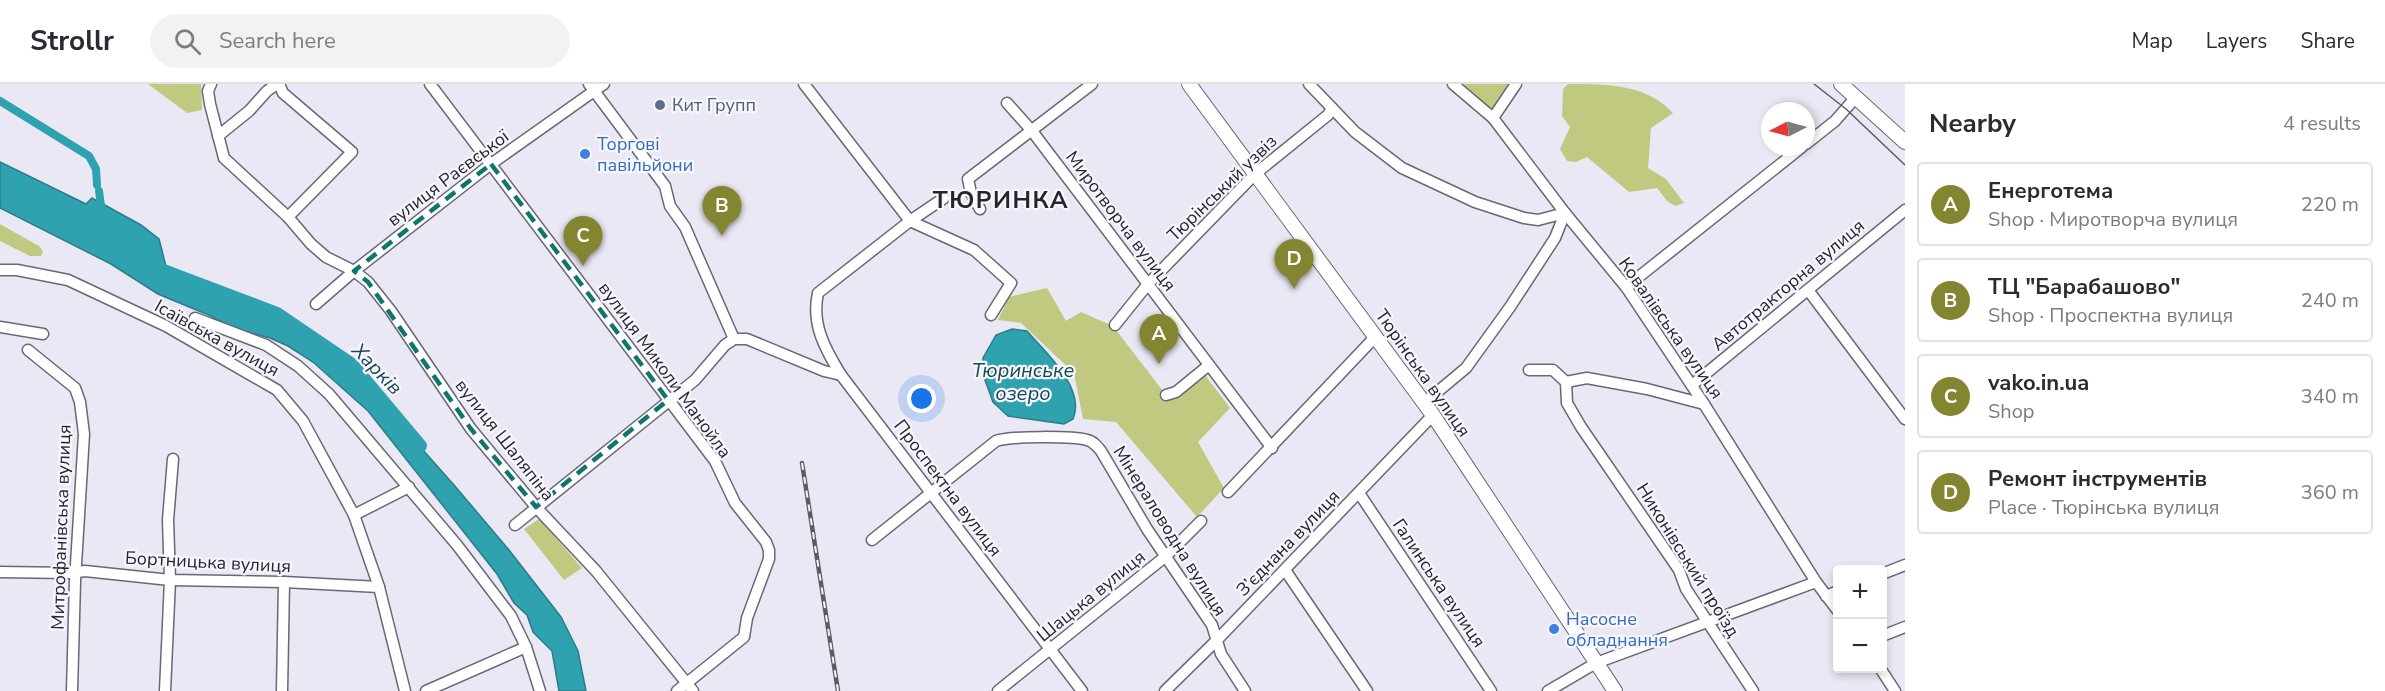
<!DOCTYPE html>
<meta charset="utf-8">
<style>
:root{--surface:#fff;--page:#f2f2f3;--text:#2b2b33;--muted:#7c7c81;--line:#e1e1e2;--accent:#838530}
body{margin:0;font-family:"Nunito Sans",sans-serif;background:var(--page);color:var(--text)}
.controls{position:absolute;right:18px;bottom:18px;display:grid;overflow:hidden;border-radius:6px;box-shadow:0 3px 9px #0003}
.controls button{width:54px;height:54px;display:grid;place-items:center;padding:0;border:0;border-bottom:2px solid var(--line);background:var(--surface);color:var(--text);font:30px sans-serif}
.compass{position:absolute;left:1761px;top:18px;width:54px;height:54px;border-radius:50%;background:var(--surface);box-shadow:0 3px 9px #0003;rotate:264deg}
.you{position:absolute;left:922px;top:315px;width:21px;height:21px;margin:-15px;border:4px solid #fff;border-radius:50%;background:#1a73e8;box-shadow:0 0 0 9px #1a73e833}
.badge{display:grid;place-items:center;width:39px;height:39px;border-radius:50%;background:var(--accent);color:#fff;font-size:20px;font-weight:700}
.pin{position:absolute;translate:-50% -50px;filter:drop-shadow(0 2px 3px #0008)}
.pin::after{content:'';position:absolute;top:32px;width:21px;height:18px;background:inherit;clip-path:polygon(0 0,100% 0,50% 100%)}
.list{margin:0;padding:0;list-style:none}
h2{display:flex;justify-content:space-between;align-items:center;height:78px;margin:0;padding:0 24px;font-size:26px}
h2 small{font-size:20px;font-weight:400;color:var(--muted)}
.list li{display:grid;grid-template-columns:39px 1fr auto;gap:18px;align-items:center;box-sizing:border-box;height:84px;margin:0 12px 12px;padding:0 12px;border:2px solid var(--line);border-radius:6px}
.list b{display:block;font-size:22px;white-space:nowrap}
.list p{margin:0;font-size:20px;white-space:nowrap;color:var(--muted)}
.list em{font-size:20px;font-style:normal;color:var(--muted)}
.icon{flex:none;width:33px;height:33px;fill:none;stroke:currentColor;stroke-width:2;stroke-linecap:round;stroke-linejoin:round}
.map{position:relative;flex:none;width:1905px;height:607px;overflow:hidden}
header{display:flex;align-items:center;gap:36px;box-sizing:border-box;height:84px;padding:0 30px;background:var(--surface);border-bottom:2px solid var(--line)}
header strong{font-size:28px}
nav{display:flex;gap:33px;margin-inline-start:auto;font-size:21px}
.search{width:420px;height:54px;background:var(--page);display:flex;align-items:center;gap:15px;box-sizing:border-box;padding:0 21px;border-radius:33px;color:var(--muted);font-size:22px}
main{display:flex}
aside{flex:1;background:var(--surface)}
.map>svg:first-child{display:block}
</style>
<header>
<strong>Strollr</strong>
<div class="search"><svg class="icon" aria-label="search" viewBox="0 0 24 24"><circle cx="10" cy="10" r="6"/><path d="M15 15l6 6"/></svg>Search here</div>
<nav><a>Map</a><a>Layers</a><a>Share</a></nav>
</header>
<main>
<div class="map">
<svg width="1905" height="607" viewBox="0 0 1905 607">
<rect width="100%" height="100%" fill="#e9e8f4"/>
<g fill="#c1c981">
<polygon points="148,0 201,0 202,26 187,29"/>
<polygon points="1458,0 1512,0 1490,30"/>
<path d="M 1568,0 C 1609,0 1646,0 1673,29 L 1651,44 L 1648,84 L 1666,95 L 1684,119 L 1675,122 L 1667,117 L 1657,104 L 1629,108 L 1587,73 L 1576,78 L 1567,77 L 1560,65 L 1570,43 L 1562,32 L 1563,5 Z"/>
<polygon points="0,140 39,162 43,167 41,172 30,172 0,157"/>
<polygon points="1047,204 1066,237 1081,228 1113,242 1166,311 1202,287 1230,324 1198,358 1224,404 1197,433 1116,338 1083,335 1074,289 1021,239 998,236 1009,213"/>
<polygon points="539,435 582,484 564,496 524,445"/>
</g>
<g fill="#2fa2af" stroke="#2c7c87" stroke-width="1.5">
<polygon points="0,78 86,120 92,114 141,141 159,155 168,190 180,198 227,210 291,242 343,276 454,401 509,466 561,533 578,567 586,607 559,607 552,567 533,548 527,531 514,519 497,490 368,327 313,278 288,262 270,254 233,244 211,232 158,210 111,180 0,124"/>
<path d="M 1012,245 L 1027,247 C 1046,269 1086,304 1073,335 L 1064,340 L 1008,332 L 993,318 L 985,296 L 983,274 L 996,251 Z"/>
</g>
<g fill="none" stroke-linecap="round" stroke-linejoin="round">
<g stroke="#2fa2af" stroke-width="8">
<polyline points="0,17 89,72 96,85 97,101"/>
<polyline points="99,107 102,129"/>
</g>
<polyline stroke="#2fa2af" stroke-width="14" points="153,183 277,230 352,281 420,362"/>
<g stroke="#696872" stroke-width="13">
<g id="minor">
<polyline points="211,0 208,7 210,20 224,74 288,133 311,160 326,173 354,187 368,198 391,227 471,345 536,423 596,487 693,607"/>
<polyline points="279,0 283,9 352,68 288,133"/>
<polyline points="430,0 715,377 735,419 766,458 769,466 769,475 747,534 744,553 677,607"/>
<polyline points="589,0 665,102 670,122 685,143 734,255"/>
<polyline points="804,0 910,137 974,166 1011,199 991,231"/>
<polyline points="1309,0 1355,48 1402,84 1475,118 1524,134 1538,136 1565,129"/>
<polyline points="1453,0 1493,34 1565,129 1626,203 1704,320 1816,498 1838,527"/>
<polyline points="1007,19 1032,47 1272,364"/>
<polyline points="1493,34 1516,0"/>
<polyline points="218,52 249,27 267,7 277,0"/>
<polyline points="1806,60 1835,37 1856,13"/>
<path d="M 944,114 L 910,137 L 818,209 C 811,240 825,265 841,291 L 1082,607"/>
<polyline points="980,125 971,109 968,95 1092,0"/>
<polyline points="0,186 17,186 68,196 166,242 277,306 303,337 354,431 379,503 405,607"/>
<polyline points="1626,203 1802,63"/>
<polyline points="1808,206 1905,335"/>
<polyline points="316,220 354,187 491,80 604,0"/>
<polyline points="195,234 266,261 298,282 329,310 457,461 511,532 526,563 540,607"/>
<polyline points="1115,241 1148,200 1255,90 1328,31 1332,24"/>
<polyline points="0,243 43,250"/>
<polyline points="28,266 75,304 80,318 84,350 75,497 72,607"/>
<polyline points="1529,286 1553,286 1566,298 1587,294 1647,305 1704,320"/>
<polyline points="1566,298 1567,319 1581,343 1679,486 1686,505 1753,607"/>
<polyline points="1692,301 1905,126"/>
<polyline points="1166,311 1176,308 1209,281"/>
<polyline points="1424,319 1466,284 1510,223 1555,154 1565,129"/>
<polyline points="1228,408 1376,252"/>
<polyline points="1359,409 1491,607"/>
<polyline points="354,431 409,403"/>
<polyline points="515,441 695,296 725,261 734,255 747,255 824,287 841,291"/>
<path d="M 872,456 L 996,357 C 1009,352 1073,352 1087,356 C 1093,357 1097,362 1101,367 L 1147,445 L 1212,541 L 1221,570 L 1245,607"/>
<polyline points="1285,486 1367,607"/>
<polyline points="0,488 69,489 85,487 170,496 284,498 379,503"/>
<polyline points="1882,490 1905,481"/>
<polyline points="1826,512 1838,507"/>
<polyline points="1882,552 1905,543"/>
<polyline points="1880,584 1895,607"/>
<polyline points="165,607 170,496 168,436 173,375"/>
<polyline points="282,607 284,498"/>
<polyline points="426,607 526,563"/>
<polyline points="998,607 1166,472 1201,437"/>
<polyline points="1165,607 1216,557 1433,331"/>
<polyline points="1548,607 1596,579 1816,498"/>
</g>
</g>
<g stroke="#696872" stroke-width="16">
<g id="major">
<polyline points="1189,0 1433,331 1615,607"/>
<polyline points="1841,0 1905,58"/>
</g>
</g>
<use href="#minor" stroke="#fff" stroke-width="10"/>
<use href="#major" stroke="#fff" stroke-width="14"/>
<polyline stroke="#5c5b62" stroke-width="1.5" points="1814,0 1846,25 1905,81"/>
<g stroke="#5c5b62" stroke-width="4.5">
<polyline id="rail" points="802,379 838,607"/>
</g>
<use href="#rail" stroke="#f7f6fe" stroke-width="2" stroke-dasharray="7" stroke-linecap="butt"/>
</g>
<path fill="none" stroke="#0f766e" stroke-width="4.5" stroke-dasharray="12 8" stroke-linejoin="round" d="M 491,80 L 668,316 L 536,423 L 471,345 L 368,198 L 354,187 Z"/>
<circle fill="#5c6f8a" stroke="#f7f6fe" stroke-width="2" cx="660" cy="21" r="6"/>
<g fill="#3f7fe0" stroke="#f7f6fe" stroke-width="2">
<circle cx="585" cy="70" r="6"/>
<circle cx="1554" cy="545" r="6"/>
</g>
<g text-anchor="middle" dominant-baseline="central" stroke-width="4.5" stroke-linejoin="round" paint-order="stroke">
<g font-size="18" fill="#4e5e75" stroke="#f7f6fe" text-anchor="start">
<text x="672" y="21">Кит Групп</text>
</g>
<g font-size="18" fill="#366cbe" stroke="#f7f6fe" text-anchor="start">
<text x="597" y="60">Торгові<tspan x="597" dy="21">павільйони</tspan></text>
<text x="1566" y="535">Насосне<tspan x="1566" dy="21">обладнання</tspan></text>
</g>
<g font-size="18" fill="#26252a" stroke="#f7f6fe">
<text transform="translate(448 94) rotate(-37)">вулиця Раєвської</text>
<text transform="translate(1222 104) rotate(-44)">Тюрінський узвіз</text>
<text transform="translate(1121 137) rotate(53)">Миротворча вулиця</text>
<text transform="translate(1788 201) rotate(-40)">Автотракторна вулиця</text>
<text transform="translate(1671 244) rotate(55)">Ковалівська вулиця</text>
<text transform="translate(217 254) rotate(29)">Ісаївська вулиця</text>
<text transform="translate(665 286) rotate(54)">вулиця Миколи Манойла</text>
<text transform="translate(1423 289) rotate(55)">Тюрінська вулиця</text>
<text transform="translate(505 356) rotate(52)">вулиця Шаляпіна</text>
<text transform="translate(948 404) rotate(53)">Проспектна вулиця</text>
<text transform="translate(61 443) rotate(-88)">Митрофанівська вулиця</text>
<text transform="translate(1170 447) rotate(58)">Мінераловодна вулиця</text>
<text transform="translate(1288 459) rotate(-46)">З’єднана вулиця</text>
<text transform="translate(1688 476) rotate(58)">Никонівський проїзд</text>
<text transform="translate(208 478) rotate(3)">Бортницька вулиця</text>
<text transform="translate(1439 499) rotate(56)">Галинська вулиця</text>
<text transform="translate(1091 512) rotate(-39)">Шацька вулиця</text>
</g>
<g font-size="20" font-style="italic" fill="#17484d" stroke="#f7f6fe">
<text transform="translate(377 285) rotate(46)">Харків</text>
<text x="1023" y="286">Тюринське<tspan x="1023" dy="23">озеро</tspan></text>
</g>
<g font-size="24" font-weight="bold" letter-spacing="1.5" fill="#26252a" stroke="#f7f6fe">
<text x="1001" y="116">ТЮРИНКА</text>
</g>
</g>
</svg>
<div class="controls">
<button>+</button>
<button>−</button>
</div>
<svg class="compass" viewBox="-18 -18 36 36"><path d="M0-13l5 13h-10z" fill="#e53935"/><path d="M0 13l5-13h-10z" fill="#7c7c81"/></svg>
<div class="you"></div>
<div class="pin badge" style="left:1159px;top:280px">A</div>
<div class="pin badge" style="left:722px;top:152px">B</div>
<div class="pin badge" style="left:583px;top:182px">C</div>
<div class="pin badge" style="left:1294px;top:205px">D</div>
</div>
<aside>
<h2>Nearby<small>4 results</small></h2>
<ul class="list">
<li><span class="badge">A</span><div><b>Енерготема</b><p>Shop · Миротворча вулиця</p></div><em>220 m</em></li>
<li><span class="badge">B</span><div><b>ТЦ &quot;Барабашово&quot;</b><p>Shop · Проспектна вулиця</p></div><em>240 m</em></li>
<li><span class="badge">C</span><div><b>vako.in.ua</b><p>Shop</p></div><em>340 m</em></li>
<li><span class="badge">D</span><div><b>Ремонт інструментів</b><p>Place · Тюрінська вулиця</p></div><em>360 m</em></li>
</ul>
</aside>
</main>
